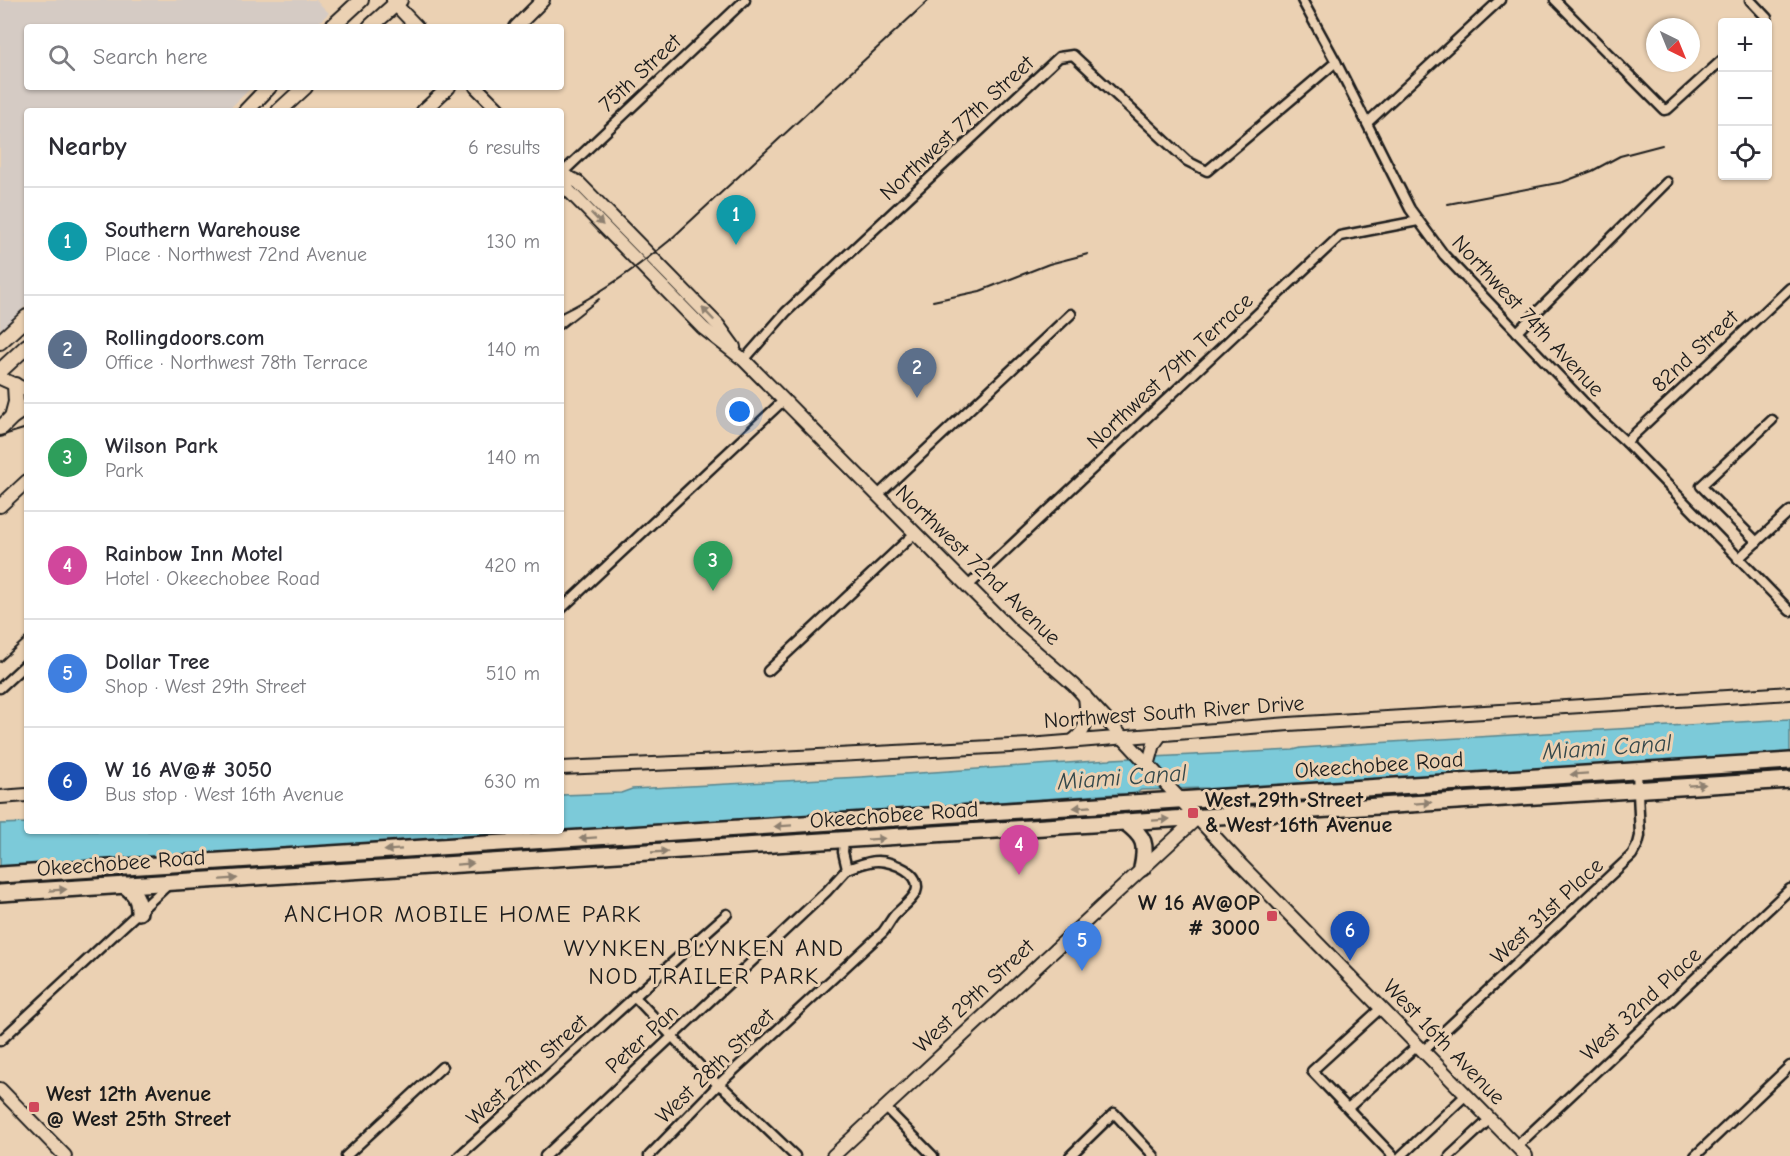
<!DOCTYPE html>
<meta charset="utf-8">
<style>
:root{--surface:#fff;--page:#f7f7f7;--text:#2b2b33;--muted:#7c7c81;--line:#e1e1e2;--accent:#0b8043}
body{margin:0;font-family:"Comic Neue",sans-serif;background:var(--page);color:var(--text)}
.controls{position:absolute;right:18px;top:18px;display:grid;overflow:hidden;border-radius:6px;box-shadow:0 2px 4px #0004}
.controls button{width:54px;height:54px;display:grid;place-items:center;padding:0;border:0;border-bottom:2px solid var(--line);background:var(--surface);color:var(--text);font:30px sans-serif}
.compass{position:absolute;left:1646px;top:18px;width:54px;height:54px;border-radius:50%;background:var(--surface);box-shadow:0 2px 4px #0004;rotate:137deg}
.you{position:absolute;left:740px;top:412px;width:21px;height:21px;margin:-15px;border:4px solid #fff;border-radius:50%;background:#1a73e8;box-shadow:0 0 0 9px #1a73e833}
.badge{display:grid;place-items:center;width:39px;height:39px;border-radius:50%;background:var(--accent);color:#fff;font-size:20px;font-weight:700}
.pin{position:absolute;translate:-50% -50px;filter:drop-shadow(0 2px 3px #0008)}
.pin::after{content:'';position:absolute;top:32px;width:21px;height:18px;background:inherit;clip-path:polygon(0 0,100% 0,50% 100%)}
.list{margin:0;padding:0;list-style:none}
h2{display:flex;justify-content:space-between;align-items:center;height:78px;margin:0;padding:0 24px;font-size:26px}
h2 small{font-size:20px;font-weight:400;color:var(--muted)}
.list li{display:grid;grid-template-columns:39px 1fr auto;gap:18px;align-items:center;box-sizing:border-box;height:108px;padding:0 24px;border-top:2px solid var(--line)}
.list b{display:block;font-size:22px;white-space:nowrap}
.list p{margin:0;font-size:20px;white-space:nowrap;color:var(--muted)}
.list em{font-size:20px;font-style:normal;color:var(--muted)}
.icon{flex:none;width:33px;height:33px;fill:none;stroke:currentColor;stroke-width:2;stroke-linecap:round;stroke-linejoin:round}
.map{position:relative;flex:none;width:1790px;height:1156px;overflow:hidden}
.search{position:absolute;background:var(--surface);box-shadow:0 2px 4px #0004;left:24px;top:24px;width:540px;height:66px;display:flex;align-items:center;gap:15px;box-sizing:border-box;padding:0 21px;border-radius:6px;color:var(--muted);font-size:22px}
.panel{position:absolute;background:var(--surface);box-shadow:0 2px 4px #0004;left:24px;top:108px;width:540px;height:726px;border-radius:6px}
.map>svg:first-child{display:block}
</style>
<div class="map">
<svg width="1790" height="1156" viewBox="0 0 1790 1156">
<rect width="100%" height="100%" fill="#ebd1b3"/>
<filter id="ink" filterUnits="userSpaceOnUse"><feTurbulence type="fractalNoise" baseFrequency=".0167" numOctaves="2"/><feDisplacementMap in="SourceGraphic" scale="12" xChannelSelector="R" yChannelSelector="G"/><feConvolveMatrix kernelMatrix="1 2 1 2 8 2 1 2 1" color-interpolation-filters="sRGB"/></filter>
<g filter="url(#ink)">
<polygon fill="#d5cbc4" points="0,0 316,0 329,13 314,27 27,27 27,87 252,87 227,111 27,111 27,305 0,331"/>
<polygon fill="#7ccad9" stroke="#56848d" stroke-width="1.5" points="1790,719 1790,753 1208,790 1207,788 1202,788 1141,790 1132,796 1127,794 1117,794 675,824 0,867 0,824 27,823 27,831 561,831 561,795 621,793 632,789 861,777 1110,760 1112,759 1293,750 1301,748 1357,744"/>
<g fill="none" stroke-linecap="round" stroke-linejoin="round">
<g stroke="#1c1c1c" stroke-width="13">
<g id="street">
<polyline points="1302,0 1336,62 1410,209 1444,255 1596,415 1626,442 1790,611"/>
<polyline points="1555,0 1664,110 1668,109 1722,60"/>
<polyline points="1750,0 1767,18 1763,22"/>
<polyline points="1367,123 1500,0"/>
<polyline points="561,174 745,0"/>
<polyline points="1517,332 1667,182"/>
<polyline points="744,360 786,312 1059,57 1073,55 1187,161 1207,171 1336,62"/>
<polyline points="1626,442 1790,288"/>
<polyline points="877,496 1071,314"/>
<polyline points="1757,542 1701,486 1772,420"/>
<polyline points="1738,559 1790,511"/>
<polyline points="967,587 1340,236 1418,221"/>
<polyline points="561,609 784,400"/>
<polyline points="768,671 914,534"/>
<polyline points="0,688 27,663"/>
<polyline points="844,841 843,852 847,869"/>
<polyline points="634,996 718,1085 725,1089 795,1156"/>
<polyline points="1381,1008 1312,1071 1393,1156"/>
<polyline points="0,1041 170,883"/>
<polyline points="1423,1051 1632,855 1638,844 1640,836 1637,771"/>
<polyline points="885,1107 933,1156"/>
<polyline points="1348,1108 1418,1045"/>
<polyline points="1517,1146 1790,889"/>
<polyline points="346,1156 442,1067"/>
<path d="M 459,1156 C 549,1076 637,993 727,914"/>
<polyline points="545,1156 827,891 847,869"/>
<path d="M 649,1156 L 718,1085 L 883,932 C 887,927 890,921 894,916 C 900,909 911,902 916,892 C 923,873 892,861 878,861 C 867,861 857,866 847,869"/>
<polyline points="1070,1156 1114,1113 1154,1156"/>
<polyline points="1401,1156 1466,1095"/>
<polyline points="1450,1156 1490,1119"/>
<polyline points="1695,1156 1790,1066"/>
</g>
</g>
<g stroke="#1c1c1c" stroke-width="16">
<g id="secondary">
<polyline points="393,0 395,4 417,27"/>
<polyline points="516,27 543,0"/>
<polyline points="476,87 500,111"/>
<polyline points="423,111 449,87"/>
<polyline points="561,174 568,190 703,328 744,360 1011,630 1074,685 1242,866 1526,1156"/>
<polyline points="561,174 578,182 718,325 734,347"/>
<polyline points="0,378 27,390"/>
<polyline points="0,506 27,481"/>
<path d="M 1073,741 C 1090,727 1087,717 1085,696"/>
<polyline points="1148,766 1154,744 1161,734"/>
<polyline points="561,768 722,761 1029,745 1289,724 1790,693"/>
<polyline points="0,797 27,795"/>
<polyline points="0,1089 65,1156"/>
<polyline points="833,1156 1197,818"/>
</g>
</g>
<g stroke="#1c1c1c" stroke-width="18">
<g id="primary">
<polyline points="332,27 361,0"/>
<polyline points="370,27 400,0"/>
<polyline points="246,111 269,87"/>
<polyline points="279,111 305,87"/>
<polyline points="0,342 27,317"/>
<polyline points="0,371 27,346"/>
<polyline points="12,417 16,402 15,385"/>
<polyline points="0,429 12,417 27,407"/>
</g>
</g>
<g stroke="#1c1c1c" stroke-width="20">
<g id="highway">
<path d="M 1125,822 C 1145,837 1147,844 1142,868"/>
<polyline points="0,875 1790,761"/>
<path d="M 124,885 C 135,893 139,899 139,912"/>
<polyline points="0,893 1790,780"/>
</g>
</g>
<use href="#street" stroke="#ebd1b3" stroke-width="8"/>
<use href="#secondary" stroke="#ebd1b3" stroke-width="12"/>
<use href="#primary" stroke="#ebd1b3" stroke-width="14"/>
<use href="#highway" stroke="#ebd1b3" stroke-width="15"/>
<g stroke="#1c1c1c" stroke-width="2">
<polyline points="1448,204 1563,182 1592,171 1620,156 1662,145"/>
<polyline points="933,301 980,291 1049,264 1088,254"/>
<path d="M 561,313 C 601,294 635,269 669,241 L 929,0"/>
<polyline points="561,329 599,299"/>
<polyline points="0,436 27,428"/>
<polyline points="0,662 27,637"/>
</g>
</g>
<defs><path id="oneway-solid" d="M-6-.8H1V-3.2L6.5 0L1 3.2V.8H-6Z" transform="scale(1.5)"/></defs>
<g fill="#8e806f">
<use href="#oneway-solid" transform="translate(597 219) rotate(46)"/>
<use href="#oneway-solid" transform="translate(708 314) rotate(-134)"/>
<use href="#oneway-solid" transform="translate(1579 774) rotate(176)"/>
<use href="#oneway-solid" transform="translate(1697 785) rotate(-4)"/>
<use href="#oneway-solid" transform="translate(1423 803) rotate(-4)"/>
<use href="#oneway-solid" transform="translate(1082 807) rotate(176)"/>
<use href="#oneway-solid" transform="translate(1161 820) rotate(-4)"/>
<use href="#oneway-solid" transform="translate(783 826) rotate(176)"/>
<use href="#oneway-solid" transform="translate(588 838) rotate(176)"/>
<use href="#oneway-solid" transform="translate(876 839) rotate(-4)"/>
<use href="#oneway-solid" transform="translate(393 850) rotate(176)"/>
<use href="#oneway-solid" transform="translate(660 852) rotate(-3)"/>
<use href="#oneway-solid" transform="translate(465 864) rotate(-4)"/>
<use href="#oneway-solid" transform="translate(229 879) rotate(-4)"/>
<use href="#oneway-solid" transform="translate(58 890) rotate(-4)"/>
</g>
</g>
<g fill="#d1495b" stroke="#ebd1b3" stroke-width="2">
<rect x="1187" y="807" width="12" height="12" rx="3"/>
<rect x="1266" y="910" width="12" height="12" rx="3"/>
<rect x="28" y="1101" width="12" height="12" rx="3"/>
</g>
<g text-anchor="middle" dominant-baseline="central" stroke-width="6" stroke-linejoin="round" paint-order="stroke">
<g font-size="22" fill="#1c1c1c" stroke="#ebd1b3">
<text transform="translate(640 73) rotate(-43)">75th Street</text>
<text transform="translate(957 128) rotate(-43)">Northwest 77th Street</text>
<text transform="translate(1528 316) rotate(47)">Northwest 74th Avenue</text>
<text transform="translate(1695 351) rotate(-43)">82nd Street</text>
<text transform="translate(1170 371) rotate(-43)">Northwest 79th Terrace</text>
<text transform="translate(978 565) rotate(44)">Northwest 72nd Avenue</text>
<text transform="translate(1174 712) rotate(-4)">Northwest South River Drive</text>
<text transform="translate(1379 765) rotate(-4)">Okeechobee Road</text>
<text transform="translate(894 815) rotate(-4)">Okeechobee Road</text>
<text transform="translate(121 863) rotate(-4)">Okeechobee Road</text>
<text transform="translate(1547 911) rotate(-43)">West 31st Place</text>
<text transform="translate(974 996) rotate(-43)">West 29th Street</text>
<text transform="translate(1641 1004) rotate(-43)">West 32nd Place</text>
<text transform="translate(642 1039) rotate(-43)">Peter Pan</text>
<text transform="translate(1444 1042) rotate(46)">West 16th Avenue</text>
<text transform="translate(715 1066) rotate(-44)">West 28th Street</text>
<text transform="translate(527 1070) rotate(-42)">West 27th Street</text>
</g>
<g font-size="22" font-weight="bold" fill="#1c1c1c" stroke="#ebd1b3" text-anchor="start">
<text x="1205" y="800">West 29th Street<tspan x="1205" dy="25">&amp; West 16th Avenue</tspan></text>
<text x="1260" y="903" text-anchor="end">W 16 AV@OP<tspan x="1260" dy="25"># 3000</tspan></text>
<text x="46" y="1094">West 12th Avenue<tspan x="46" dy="25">@ West 25th Street</tspan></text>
</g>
<g font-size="24" font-style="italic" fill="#34484b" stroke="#ebd1b3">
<text transform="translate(1607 747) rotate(-4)">Miami Canal</text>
<text transform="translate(1122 777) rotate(-4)">Miami Canal</text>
</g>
<g font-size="24" letter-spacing="1.5" fill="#1c1c1c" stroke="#ebd1b3">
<text x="463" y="914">ANCHOR MOBILE HOME PARK</text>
<text x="704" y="948">WYNKEN BLYNKEN AND<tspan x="704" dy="28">NOD TRAILER PARK</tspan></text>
</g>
</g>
</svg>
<div class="controls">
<button>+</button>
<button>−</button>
<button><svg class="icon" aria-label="locate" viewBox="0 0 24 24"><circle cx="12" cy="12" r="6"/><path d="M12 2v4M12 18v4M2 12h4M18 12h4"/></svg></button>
</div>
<svg class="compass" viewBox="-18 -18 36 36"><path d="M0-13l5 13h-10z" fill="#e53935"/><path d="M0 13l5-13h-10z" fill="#7c7c81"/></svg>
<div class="you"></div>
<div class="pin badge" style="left:736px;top:245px;background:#0f9aa8">1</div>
<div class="pin badge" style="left:917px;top:398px;background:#5c6f8a">2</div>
<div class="pin badge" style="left:713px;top:591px;background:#2e9e5b">3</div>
<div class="pin badge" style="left:1019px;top:875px;background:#d1479c">4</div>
<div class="pin badge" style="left:1082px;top:971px;background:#3f7fe0">5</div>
<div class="pin badge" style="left:1350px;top:961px;background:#1a4fb4">6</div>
<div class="search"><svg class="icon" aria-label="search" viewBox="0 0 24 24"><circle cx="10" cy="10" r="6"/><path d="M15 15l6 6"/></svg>Search here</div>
<section class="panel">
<h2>Nearby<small>6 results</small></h2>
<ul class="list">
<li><span class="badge" style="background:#0f9aa8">1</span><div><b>Southern Warehouse</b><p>Place · Northwest 72nd Avenue</p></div><em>130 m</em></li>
<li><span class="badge" style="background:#5c6f8a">2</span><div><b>Rollingdoors.com</b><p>Office · Northwest 78th Terrace</p></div><em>140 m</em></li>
<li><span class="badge" style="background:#2e9e5b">3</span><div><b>Wilson Park</b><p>Park</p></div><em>140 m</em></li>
<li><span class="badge" style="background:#d1479c">4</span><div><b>Rainbow Inn Motel</b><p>Hotel · Okeechobee Road</p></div><em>420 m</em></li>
<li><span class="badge" style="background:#3f7fe0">5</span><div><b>Dollar Tree</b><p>Shop · West 29th Street</p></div><em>510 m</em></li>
<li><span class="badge" style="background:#1a4fb4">6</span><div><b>W 16 AV@# 3050</b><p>Bus stop · West 16th Avenue</p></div><em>630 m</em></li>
</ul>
</section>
</div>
